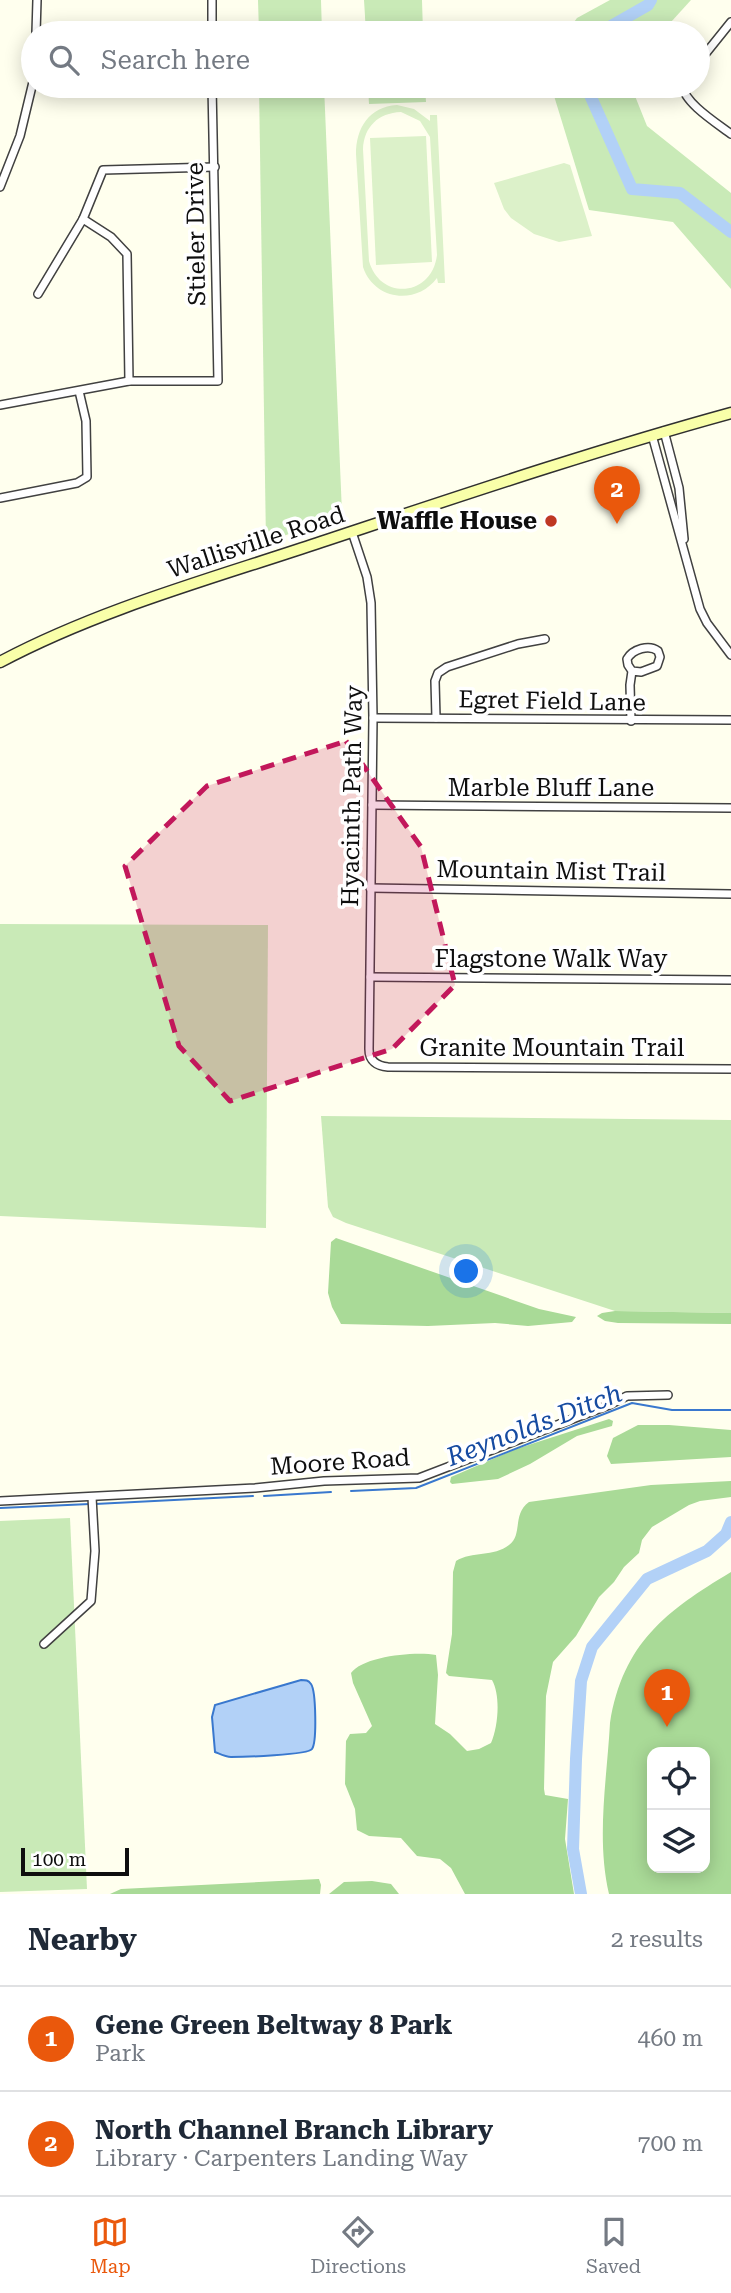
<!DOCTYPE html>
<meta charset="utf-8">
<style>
:root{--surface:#fff;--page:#f2f2f3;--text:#1f2937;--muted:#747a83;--line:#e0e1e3;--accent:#ea580c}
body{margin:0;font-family:"Roboto Serif",serif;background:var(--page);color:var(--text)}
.controls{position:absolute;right:21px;bottom:21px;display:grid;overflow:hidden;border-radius:14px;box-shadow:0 4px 18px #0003}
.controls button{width:63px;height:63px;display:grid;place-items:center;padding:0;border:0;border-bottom:2px solid var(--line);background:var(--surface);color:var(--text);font:35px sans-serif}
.scale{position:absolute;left:21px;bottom:18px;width:108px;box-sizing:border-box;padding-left:7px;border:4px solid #0e0e0e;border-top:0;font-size:19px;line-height:24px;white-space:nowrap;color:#0e0e0e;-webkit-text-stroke:5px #fff;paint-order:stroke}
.you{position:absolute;left:467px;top:1272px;width:24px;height:24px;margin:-18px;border:5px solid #fff;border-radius:50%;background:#1a73e8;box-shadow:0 0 0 10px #1a73e833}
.badge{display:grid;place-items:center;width:46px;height:46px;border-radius:50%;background:var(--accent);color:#fff;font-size:23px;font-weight:700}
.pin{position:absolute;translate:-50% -58px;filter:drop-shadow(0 2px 4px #0008)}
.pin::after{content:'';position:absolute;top:37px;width:24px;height:21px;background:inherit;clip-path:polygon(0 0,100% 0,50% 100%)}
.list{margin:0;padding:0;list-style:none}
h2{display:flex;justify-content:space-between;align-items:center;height:91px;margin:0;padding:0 28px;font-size:30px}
h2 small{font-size:23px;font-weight:400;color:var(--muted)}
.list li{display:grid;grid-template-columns:46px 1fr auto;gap:21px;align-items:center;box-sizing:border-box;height:105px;padding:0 28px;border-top:2px solid var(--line)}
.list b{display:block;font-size:26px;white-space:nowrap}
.list p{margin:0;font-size:23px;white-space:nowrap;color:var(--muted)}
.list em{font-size:23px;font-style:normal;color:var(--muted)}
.icon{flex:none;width:38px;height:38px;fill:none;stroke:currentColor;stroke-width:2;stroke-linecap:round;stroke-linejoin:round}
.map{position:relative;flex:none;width:731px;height:1894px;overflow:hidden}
.search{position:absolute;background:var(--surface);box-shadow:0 4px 18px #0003;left:21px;right:21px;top:21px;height:77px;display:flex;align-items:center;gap:18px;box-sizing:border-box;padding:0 24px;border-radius:38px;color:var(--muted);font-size:26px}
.sheet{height:301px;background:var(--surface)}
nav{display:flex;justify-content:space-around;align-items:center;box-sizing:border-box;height:98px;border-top:2px solid var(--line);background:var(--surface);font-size:19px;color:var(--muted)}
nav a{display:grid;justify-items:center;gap:4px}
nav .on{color:var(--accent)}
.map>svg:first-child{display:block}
</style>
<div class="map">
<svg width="731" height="1894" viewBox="0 0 731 1894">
<rect width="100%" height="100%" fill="#ffe"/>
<g fill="#c9eab7">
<polygon points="258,0 321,0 322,33 259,33"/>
<polygon points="364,0 422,0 423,33 366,33"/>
<polygon points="610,0 691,0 661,33 566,33 577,18"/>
<polygon points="259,86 324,86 342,513 266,543"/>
<polygon points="368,86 425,86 426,102 369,104"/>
<polygon points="551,86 631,86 647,126 731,193 731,289 673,222 589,210"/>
<polygon points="0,924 268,925 266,1228 0,1216"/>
<polygon points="321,1116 731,1120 731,1313 615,1311 346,1223 333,1217 328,1207"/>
<polygon points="70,1518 87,1889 0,1892 0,1521"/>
</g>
<g fill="#a9da97" fill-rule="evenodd">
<polygon points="336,1238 539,1309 576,1317 572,1322 528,1326 495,1323 428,1326 341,1324 332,1307 328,1293 331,1242"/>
<polygon points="615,1311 731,1313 731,1324 618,1323 605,1321 597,1316 602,1313"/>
<polygon points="609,1419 613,1421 612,1426 577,1436 530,1464 498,1479 452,1484 450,1482 451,1477 516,1449"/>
<polygon points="638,1425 669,1425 731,1430 731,1457 611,1464 607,1456 613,1438"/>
<path d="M 731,1481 L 731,1497 L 700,1501 L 689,1505 L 652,1527 L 642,1540 L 639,1553 L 624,1567 L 614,1582 L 599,1597 L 576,1636 L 553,1662 L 546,1696 L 544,1789 L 545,1795 L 568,1799 L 565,1839 L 574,1894 L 465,1894 L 451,1868 L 440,1859 L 417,1856 L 401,1838 L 369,1836 L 357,1830 L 355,1809 L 345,1784 L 346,1741 L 350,1734 L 366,1733 L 372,1726 L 353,1683 L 351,1673 C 363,1656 416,1651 436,1655 L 438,1675 L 435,1724 L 450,1734 L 467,1751 L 479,1749 L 491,1743 C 498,1727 501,1696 492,1680 L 449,1676 L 446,1673 L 452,1634 L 453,1572 L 456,1561 C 472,1551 494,1557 509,1545 C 523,1535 512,1514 529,1502 L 651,1485 Z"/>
<path d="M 731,1572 L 731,1894 L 609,1894 C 596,1838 607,1779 610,1723 C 623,1643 666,1611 731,1572 ZM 652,1752 L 705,1752 L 705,1868 L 652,1868 Z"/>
<polygon points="319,1879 321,1885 320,1894 110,1894 121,1889"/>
<polygon points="372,1881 391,1884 399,1894 329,1894 344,1882"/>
</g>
<g fill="#dcf1c9" fill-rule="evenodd">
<path d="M 397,105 L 414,109 L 430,121 L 430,115 L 437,115 L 445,283 L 438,283 L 437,278 C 416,306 374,300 363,267 L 356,154 C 356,128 369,107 397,105 ZM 401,112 L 420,121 L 430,137 L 437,255 C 432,297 380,301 369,261 L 363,149 C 364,127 378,113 401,112 Z"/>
<polygon points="426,136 432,262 376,265 370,138"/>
<polygon points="564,163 570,165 592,236 559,242 534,234 511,218 504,209 494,183"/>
</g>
<path fill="#b2d1f7" stroke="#3978ce" stroke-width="2" d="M 301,1680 C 306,1680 308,1680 311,1684 C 316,1691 317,1742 312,1749 C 308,1755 242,1757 231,1757 C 226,1757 220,1754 215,1752 L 212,1717 L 215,1705 Z"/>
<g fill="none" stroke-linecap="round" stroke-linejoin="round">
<g stroke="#3978ce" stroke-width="2">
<polyline points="351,1491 416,1488 632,1403 672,1410 731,1410"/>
<polyline points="264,1496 331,1492"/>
<polyline points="95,1504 253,1496"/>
<polyline points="0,1508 90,1504"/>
</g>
<g stroke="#b2d1f7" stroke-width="12">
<polyline points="599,33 648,5 651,0"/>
<polyline points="586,86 632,189 680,193 731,232"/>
<polyline points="581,1894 573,1849 576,1759 581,1681 592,1647 647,1579 707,1551 726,1534 731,1522"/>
</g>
<g stroke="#414141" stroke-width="10">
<g id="street">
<polyline points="673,28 679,33"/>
<polyline points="36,33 37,0"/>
<polyline points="212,33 212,0"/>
<polyline points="698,63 731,22"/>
<path d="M 683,86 C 683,102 718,124 731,134"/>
<polyline points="0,187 20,136 33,82"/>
<polyline points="83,219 111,237 127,254 129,381"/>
<polyline points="38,294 83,219 103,170 215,167"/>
<polyline points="0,405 129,381 218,381 212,86"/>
<polyline points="664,431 679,488 684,539"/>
<polyline points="652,435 700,609 707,623 731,655"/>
<polyline points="0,498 77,483 87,477 86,421 79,391"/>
<path d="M 352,532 L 367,577 L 371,603 L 373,718 L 369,1049 C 369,1061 377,1066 388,1067 L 731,1069"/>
<polyline points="373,718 731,720"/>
<polyline points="436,718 435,681 438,673 447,667 518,644 545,639"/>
<path d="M 631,721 L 630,685 L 632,671 L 628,665 L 627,659 C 633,649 649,644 658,651 L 660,657 L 657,666 L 641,672 L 632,671"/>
<polyline points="372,805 731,808"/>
<polyline points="370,888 731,894"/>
<polyline points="370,977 731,980"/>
<polyline points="0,1501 255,1488 324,1481 419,1478 609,1405 627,1396 668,1395"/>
<polyline points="44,1644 91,1601 95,1551 92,1497"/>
</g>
</g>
<g stroke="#303030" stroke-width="13">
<path id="secondary" d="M 0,662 C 98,610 207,580 312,545 C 451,499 589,452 731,413"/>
</g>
<use href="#street" stroke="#fff" stroke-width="7"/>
<use href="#secondary" stroke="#f9ffa9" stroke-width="10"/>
</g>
<path fill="#c2185b" fill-opacity="0.2" stroke="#c2185b" stroke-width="5" stroke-dasharray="14 9" stroke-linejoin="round" d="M 346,741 L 421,847 L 455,985 L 392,1049 L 230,1101 L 179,1046 L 125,866 L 207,786 Z"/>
<circle fill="#bf3824" stroke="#fff" stroke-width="2.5" cx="551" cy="521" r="7"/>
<g text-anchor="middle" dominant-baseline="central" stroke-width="7" stroke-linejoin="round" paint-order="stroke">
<g font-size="24" fill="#0e0e0e" stroke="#fff">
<text transform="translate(196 234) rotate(-91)">Stieler Drive</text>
<text transform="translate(256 542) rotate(-18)">Wallisville Road</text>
<text transform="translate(552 701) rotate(1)">Egret Field Lane</text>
<text x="551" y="788">Marble Bluff Lane</text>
<text transform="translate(352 796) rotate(-89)">Hyacinth Path Way</text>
<text transform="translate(551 871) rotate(1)">Mountain Mist Trail</text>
<text x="551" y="959">Flagstone Walk Way</text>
<text x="552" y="1048">Granite Mountain Trail</text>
<text transform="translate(340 1462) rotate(-4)">Moore Road</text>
</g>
<g font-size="24" font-weight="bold" fill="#0e0e0e" stroke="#fff" text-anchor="end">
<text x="537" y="521">Waffle House</text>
</g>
<g font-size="26" font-style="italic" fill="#164ba1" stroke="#fff">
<text transform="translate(534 1425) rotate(-21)">Reynolds Ditch</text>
</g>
</g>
</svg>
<div class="controls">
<button><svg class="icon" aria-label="locate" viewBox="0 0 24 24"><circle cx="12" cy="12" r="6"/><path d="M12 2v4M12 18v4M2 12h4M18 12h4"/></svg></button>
<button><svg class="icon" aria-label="layers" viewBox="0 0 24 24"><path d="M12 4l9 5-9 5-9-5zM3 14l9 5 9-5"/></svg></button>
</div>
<div class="scale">100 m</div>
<div class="you"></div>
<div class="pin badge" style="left:667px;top:1727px">1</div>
<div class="pin badge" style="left:617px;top:524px">2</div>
<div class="search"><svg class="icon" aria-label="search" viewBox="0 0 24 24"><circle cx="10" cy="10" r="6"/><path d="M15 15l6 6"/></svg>Search here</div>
</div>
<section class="sheet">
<h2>Nearby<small>2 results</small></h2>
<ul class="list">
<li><span class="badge">1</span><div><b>Gene Green Beltway 8 Park</b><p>Park</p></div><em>460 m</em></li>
<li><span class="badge">2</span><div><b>North Channel Branch Library</b><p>Library · Carpenters Landing Way</p></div><em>700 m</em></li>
</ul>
</section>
<nav>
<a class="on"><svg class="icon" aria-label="map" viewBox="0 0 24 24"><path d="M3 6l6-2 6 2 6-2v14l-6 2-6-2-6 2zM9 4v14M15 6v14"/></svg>Map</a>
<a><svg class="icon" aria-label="directions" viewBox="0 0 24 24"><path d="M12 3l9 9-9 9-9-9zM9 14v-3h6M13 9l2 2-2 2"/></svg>Directions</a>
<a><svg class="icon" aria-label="saved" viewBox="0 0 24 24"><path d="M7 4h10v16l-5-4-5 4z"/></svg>Saved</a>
</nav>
